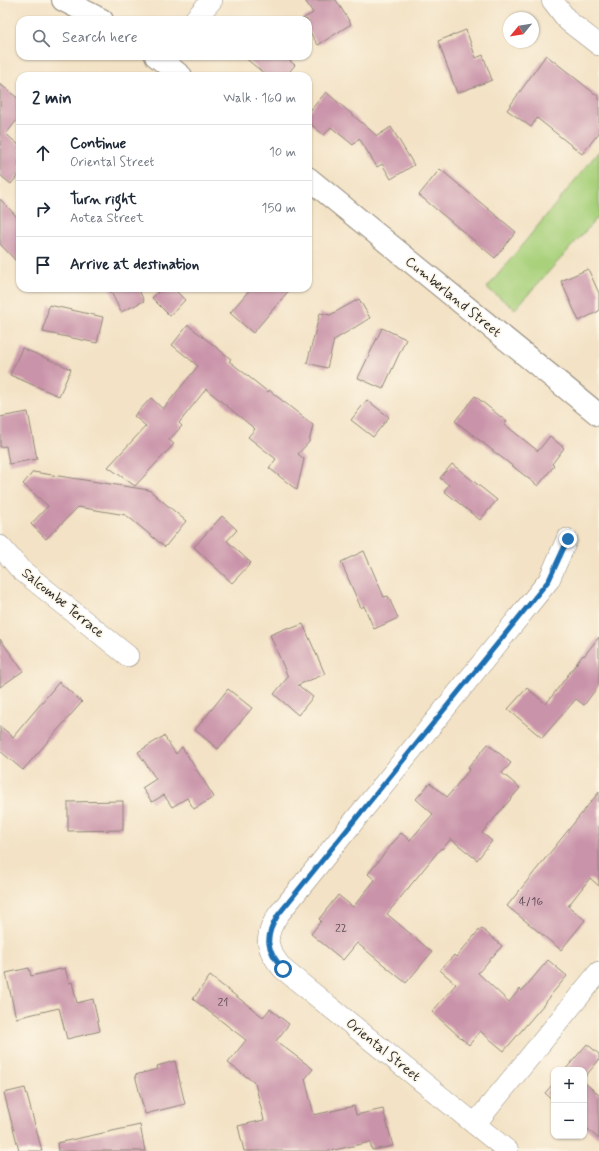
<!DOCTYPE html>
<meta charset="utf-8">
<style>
:root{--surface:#fff;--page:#f6f6f7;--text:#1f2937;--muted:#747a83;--line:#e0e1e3}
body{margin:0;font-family:Mynerve,sans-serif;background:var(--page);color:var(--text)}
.controls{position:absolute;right:12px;bottom:12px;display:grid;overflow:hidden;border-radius:8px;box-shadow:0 1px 3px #0004}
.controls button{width:36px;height:36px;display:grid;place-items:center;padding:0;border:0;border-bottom:1px solid var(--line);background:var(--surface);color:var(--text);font:20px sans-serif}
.compass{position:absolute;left:503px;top:12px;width:36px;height:36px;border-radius:50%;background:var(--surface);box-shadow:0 1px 3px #0004;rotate:240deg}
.stop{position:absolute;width:12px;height:12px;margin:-9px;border:3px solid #1f6fb2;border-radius:50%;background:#fff}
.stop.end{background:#1f6fb2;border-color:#fff;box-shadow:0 1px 4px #0008}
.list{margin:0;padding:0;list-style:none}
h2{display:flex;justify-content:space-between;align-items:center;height:52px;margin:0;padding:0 16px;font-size:17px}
h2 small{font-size:13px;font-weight:400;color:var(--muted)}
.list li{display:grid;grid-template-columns:26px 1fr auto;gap:12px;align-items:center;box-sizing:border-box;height:56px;padding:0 16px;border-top:1px solid var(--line)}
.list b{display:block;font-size:15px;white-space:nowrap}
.list p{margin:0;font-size:13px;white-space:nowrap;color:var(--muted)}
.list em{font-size:13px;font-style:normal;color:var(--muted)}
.icon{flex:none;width:22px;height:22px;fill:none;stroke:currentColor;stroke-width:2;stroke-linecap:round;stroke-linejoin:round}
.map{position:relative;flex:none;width:599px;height:1151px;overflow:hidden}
.search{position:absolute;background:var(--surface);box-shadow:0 1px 3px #0004;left:16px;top:16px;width:296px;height:44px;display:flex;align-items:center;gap:10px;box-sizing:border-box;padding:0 14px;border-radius:12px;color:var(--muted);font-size:15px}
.panel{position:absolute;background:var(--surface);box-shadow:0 1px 3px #0004;left:16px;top:72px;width:296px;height:220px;border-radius:12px}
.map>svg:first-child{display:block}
</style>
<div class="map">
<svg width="599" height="1151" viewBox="0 0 599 1151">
<rect width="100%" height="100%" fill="#fcf5e5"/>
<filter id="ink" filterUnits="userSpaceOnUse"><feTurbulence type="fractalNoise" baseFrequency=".025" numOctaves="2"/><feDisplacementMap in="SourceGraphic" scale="8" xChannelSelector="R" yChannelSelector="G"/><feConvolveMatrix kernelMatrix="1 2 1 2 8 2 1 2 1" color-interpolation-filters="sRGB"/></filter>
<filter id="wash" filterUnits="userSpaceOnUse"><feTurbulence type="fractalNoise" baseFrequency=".012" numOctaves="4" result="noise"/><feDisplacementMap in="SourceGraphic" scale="16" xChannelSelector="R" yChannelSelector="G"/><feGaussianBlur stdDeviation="0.9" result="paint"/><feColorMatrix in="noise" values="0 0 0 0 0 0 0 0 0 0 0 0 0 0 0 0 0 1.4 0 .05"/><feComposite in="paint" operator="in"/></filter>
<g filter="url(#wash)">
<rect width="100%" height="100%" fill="#f3e2c5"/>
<polygon fill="#a9d17c" stroke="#6a7e54" points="599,151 599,216 515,309 487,288"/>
<g id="blocks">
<g fill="#c993a9">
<polygon points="305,0 336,0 351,24 318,45 308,29 308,20 302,19 313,13"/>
<polygon points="466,30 476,58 483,55 492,80 457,93 438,41"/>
<polygon points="546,55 599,97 599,133 582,154 537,118 531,127 507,110"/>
<polygon points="243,56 284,56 295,65 286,76 267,76"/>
<polygon points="0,84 20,100 20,116 6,134 20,146 20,173 11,184 0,175"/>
<polygon points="326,92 377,136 391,127 414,165 391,179 382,164 377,167 359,138 353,145 331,127 324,135 308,122 308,113"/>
<polygon points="440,169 516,232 495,258 419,195"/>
<polygon points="0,199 20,220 20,265 0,244"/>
<polygon points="588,269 599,293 599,311 579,321 561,281"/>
<polygon points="109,288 138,288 144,301 121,312"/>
<polygon points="162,288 173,288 185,300 170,316 152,298"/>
<polygon points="251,288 291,288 253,333 230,313"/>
<polygon points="359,299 370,318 334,340 327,368 307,363 320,313 330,315"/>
<polygon points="49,305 103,317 97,343 43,332"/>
<polygon points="188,325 231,359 229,361 268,392 269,390 313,425 309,442 298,454 304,459 297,490 269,468 276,459 248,437 255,429 206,389 179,423 182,426 169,440 174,444 135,486 108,467 146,426 134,416 151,398 163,409 198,366 172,345"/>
<polygon points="382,328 406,339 383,389 358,378"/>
<polygon points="22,348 71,369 59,396 10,375"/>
<polygon points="475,396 507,422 504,424 538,451 550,436 564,448 552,464 554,466 538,486 455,421"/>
<polygon points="367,400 389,417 373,437 351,420"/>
<polygon points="28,412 37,459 9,464 6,446 0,447 0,417"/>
<polygon points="452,464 497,500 480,520 444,491 449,485 440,478"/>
<polygon points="33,472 149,490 186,521 165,547 126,515 78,507 46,539 31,524 48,506 23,484"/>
<polygon points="222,516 237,530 227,541 251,563 232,583 194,547"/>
<polygon points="364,551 384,597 388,596 398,618 374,629 364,606 361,608 341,562"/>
<polygon points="303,624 325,674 298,685 313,697 298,715 274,694 288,677 270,635 289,627 290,629"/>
<polygon points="599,637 599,685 584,705 576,699 542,738 508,709 527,688 546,704 583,655 584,656"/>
<polygon points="0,639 23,671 0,687"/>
<polygon points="59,682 82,702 23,770 0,751 0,726 13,737"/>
<polygon points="228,689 252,708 218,749 195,730"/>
<polygon points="164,736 176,754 182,747 214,797 194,809 187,798 172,807 164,795 152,802 142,788 156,779 138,752"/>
<polygon points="488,744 511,763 502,773 520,788 482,833 492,841 477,860 451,839 442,849 441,848 387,914 432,952 406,983 357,943 343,960 311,934 321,921 319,919 338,895 353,907 375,880 368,874 401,833 410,840 433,814 416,799 430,783 447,797 470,769 468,768"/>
<polygon points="599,792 599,886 590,878 568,906 585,920 561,950 507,906"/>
<polygon points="123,801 123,830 68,831 68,802"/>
<polygon points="481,928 502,946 478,973 509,1002 520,989 522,991 548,960 567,976 550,996 551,996 504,1051 480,1031 469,1045 432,1012 456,984 440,970 454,955 456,957"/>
<polygon points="29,968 31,976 65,968 69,983 72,982 77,1003 93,999 100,1031 67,1039 59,1008 16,1018 6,973"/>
<polygon points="210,976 263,1017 270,1009 289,1024 276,1041 313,1069 305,1079 314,1115 354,1106 356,1115 383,1109 393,1146 372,1150 370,1142 330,1151 244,1151 238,1126 264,1120 255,1083 228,1063 246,1040 193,999"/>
<polygon points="587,1044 599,1054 599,1060 584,1078 584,1070 565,1070"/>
<polygon points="175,1061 185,1104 145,1114 135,1075 158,1069 157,1066"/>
<polygon points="584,1082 599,1095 599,1139 584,1126"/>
<polygon points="554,1083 554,1101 545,1093"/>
<polygon points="25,1088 42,1151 19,1151 4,1093"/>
<polygon points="140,1125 145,1151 58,1151 57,1143"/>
</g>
</g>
</g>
<g filter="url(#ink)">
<use href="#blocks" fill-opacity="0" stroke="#8f8678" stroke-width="1"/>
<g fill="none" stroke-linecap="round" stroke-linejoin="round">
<g stroke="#8f8678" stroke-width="22">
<g id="street">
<polyline points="552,0 568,21 599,45"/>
<polyline points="194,20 212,0"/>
<polyline points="0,546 20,569 128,656"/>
<polyline points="475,1124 599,972"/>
<path d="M 508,1151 L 283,969 C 266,949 263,938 278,915 L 549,580 L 567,539"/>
</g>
</g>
<g stroke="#8f8678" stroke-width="24">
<g id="secondary">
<polyline points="63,0 102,20"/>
<polyline points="156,56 181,76"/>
<polyline points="308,178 599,415"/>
</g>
</g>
<use href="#street" stroke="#fff" stroke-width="21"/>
<use href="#secondary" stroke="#fff" stroke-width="22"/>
</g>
</g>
<g fill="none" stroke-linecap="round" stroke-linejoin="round" filter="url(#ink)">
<path stroke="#1f6fb2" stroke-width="5" d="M 283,969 C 266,949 264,938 278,915 L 549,580 L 568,539"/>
</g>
<g text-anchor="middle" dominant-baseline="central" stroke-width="3" stroke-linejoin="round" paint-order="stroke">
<g font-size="12" fill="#52454a">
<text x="531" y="902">4/16</text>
<text x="341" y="929">22</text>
<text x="223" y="1003">21</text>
</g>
<g font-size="14" fill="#2b2b2b" stroke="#fcf5e5">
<text transform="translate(453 297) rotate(39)">Cumberland Street</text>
<text transform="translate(63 603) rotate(39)">Salcombe Terrace</text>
<text transform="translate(383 1050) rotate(39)">Oriental Street</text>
</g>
</g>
</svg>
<div class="controls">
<button>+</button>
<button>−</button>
</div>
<svg class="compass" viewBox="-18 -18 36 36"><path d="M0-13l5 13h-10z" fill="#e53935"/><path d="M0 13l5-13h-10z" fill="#747a83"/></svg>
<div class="stop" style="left:283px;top:969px"></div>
<div class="stop end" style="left:568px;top:539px"></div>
<div class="search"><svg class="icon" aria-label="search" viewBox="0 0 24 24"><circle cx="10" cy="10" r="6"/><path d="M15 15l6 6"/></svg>Search here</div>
<section class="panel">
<h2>2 min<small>Walk · 160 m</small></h2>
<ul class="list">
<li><svg class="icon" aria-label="ahead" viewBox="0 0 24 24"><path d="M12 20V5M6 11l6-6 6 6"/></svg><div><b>Continue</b><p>Oriental Street</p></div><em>10 m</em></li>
<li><svg class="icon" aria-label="right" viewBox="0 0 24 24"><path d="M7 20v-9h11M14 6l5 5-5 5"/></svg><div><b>Turn right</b><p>Aotea Street</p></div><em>150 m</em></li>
<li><svg class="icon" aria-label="arrive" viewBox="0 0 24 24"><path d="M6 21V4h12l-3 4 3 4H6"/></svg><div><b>Arrive at destination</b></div></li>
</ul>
</section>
</div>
